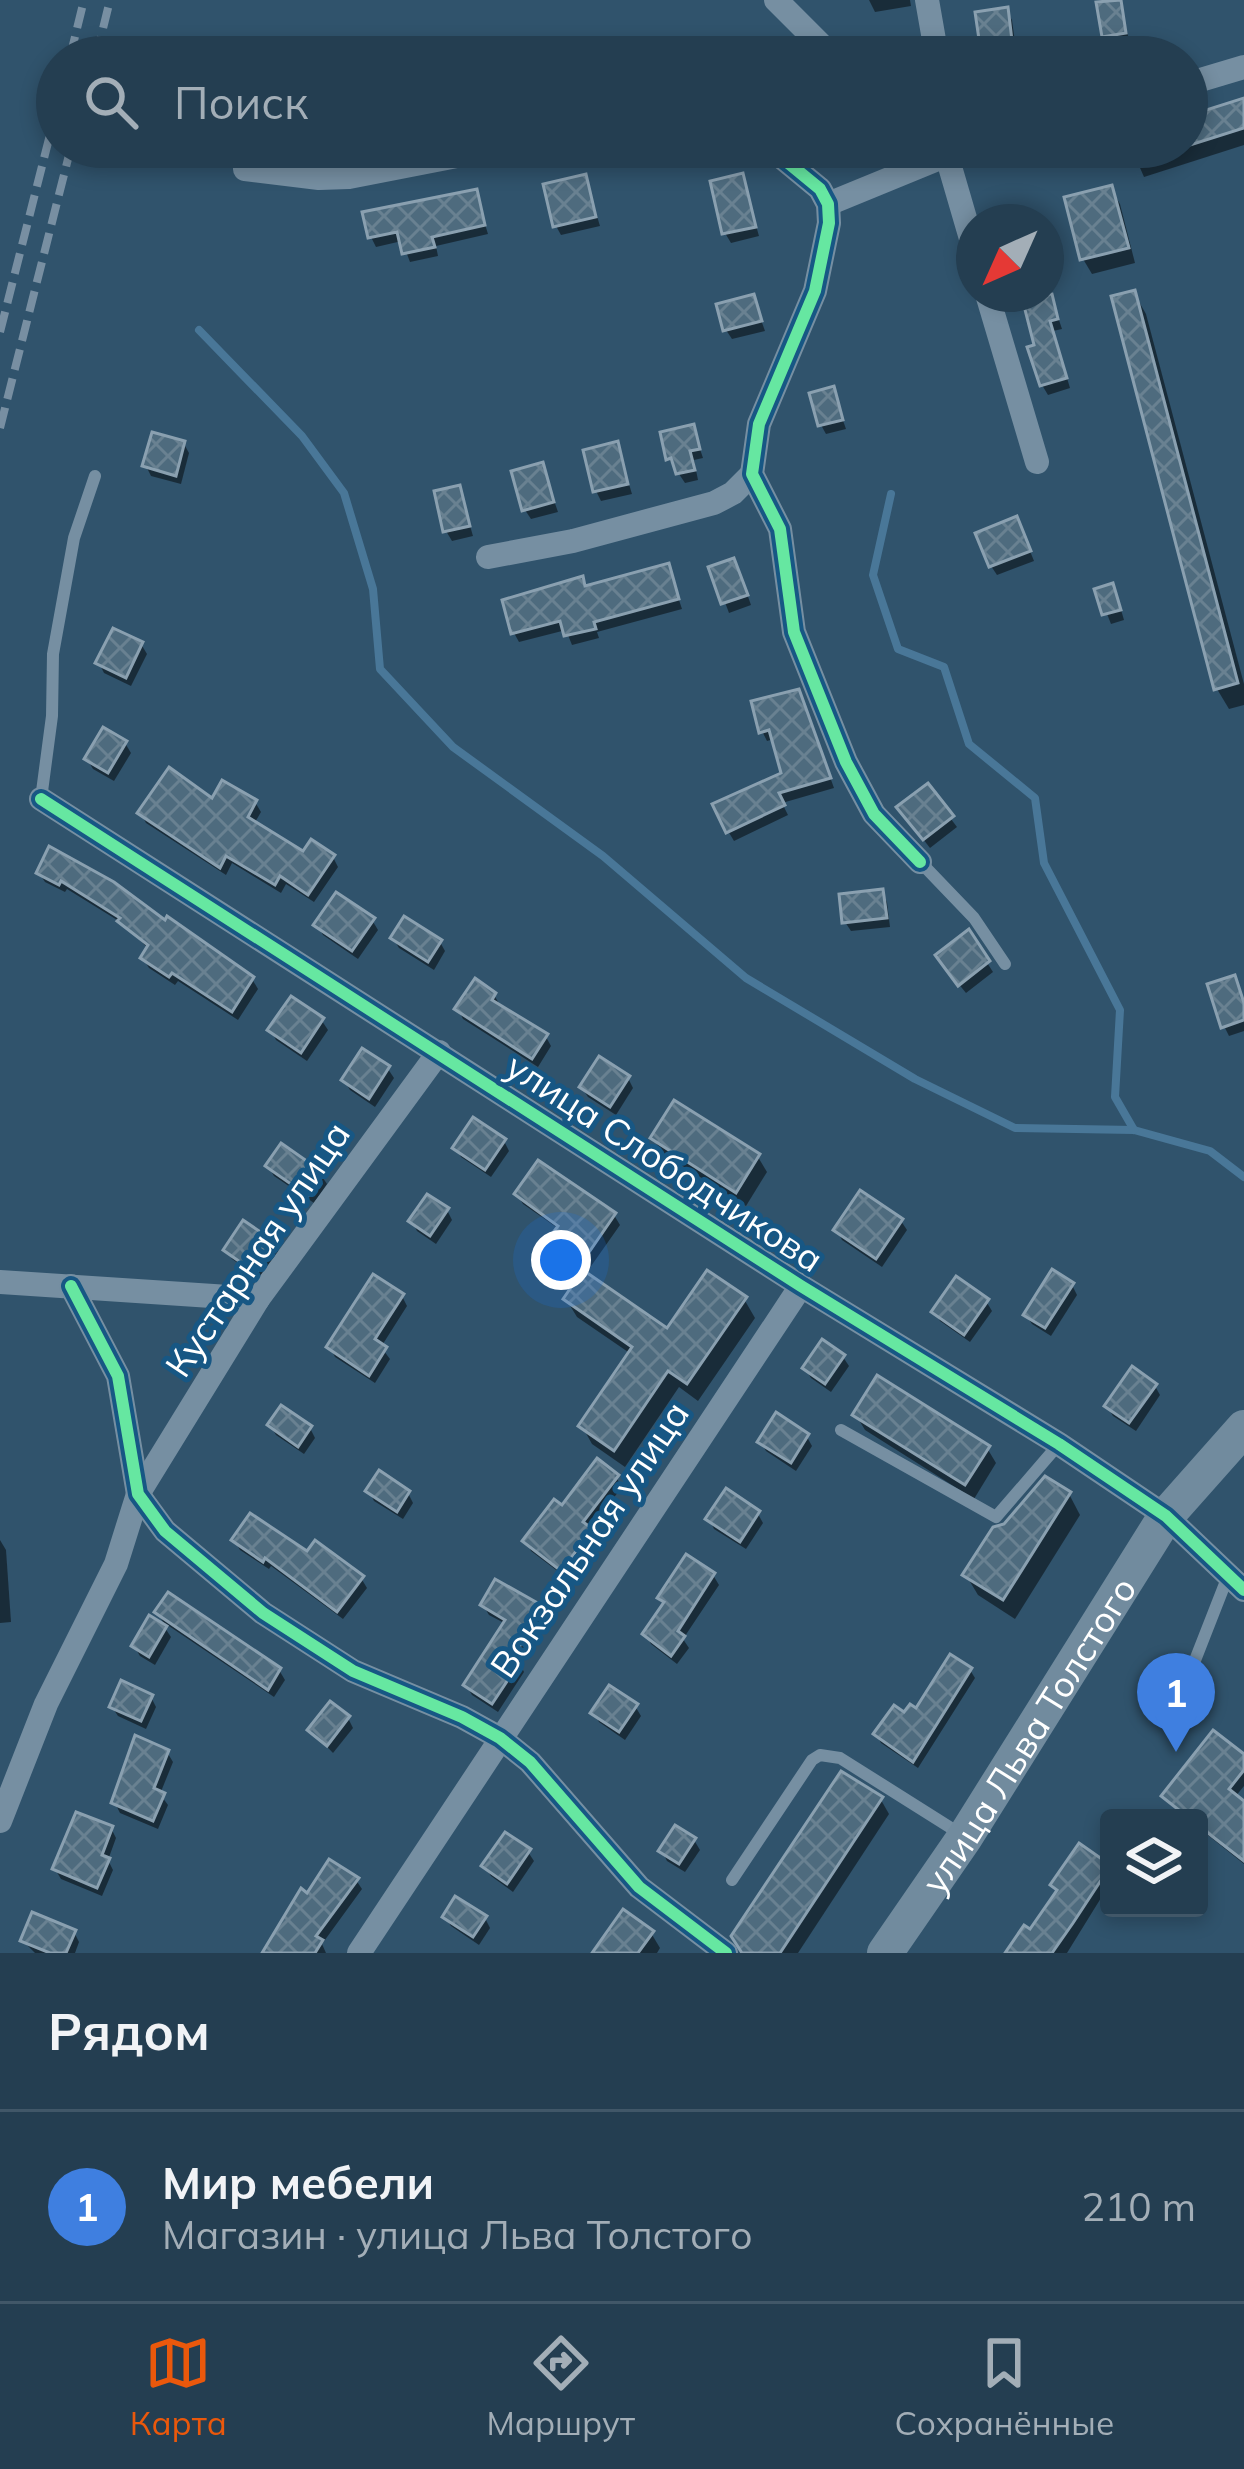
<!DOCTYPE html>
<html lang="ru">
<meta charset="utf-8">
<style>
:root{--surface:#243e51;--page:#2c4558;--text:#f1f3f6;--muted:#a3aeb7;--line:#415768;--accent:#ea580c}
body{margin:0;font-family:Mulish,sans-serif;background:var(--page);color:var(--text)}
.controls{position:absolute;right:36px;bottom:36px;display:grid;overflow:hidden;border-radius:12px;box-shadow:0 6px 18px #0003}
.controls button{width:108px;height:108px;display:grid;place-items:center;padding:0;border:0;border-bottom:3px solid var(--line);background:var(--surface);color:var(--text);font:60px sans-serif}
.compass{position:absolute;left:956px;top:204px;width:108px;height:108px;border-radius:50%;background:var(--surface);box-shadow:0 6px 18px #0003;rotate:225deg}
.you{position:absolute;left:561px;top:1260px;width:42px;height:42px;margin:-30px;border:9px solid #fff;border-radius:50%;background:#1a73e8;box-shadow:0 0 0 18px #1a73e833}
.badge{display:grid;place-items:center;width:78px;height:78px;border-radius:50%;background:var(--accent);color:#fff;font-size:39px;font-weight:700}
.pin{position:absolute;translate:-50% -99px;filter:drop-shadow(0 3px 6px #0008)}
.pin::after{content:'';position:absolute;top:63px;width:42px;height:36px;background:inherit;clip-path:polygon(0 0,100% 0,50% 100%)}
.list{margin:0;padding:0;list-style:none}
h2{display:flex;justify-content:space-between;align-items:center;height:156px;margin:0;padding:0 48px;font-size:51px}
h2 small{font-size:39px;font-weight:400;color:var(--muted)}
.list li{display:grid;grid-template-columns:78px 1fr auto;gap:36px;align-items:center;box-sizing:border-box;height:192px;padding:0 48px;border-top:3px solid var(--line)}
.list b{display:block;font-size:45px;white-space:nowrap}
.list p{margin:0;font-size:39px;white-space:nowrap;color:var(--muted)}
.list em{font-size:39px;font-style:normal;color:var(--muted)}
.icon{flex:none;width:66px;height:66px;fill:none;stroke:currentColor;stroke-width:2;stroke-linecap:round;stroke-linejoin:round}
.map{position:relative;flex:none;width:1244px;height:1953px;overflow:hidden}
.search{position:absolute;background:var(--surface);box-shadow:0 6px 18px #0003;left:36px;right:36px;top:36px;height:132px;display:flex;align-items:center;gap:30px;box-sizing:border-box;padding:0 42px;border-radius:66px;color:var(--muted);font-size:45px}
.sheet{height:348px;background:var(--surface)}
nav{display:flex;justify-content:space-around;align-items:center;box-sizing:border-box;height:168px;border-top:3px solid var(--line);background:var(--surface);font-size:33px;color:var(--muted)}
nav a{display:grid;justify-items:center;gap:6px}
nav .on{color:var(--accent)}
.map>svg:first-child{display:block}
</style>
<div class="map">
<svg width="1244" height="1953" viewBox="0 0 1244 1953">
<defs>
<pattern id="building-cross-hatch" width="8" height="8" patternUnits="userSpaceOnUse" patternTransform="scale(3)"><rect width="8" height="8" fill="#4e6b7e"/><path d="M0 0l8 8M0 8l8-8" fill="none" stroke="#698191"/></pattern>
</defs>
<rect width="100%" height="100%" fill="#30536c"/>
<g fill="#0007">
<polygon points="869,0 910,0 911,6 875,12"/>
<polygon points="1119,2 1130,43 1110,46 1104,36"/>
<polygon points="1006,10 1012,20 1017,57 987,57 984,52"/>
<polygon points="1244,101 1244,145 1144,177 1131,147 1187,147 1187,119"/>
<polygon points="217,147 238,147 237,160 219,161"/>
<polygon points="295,147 323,147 326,158 302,164"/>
<polygon points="742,176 759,236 731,243 725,233"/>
<polygon points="585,177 600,226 561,235 556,226"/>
<polygon points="1111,189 1120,204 1135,263 1092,274 1083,259"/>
<polygon points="475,192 488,234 436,246 438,256 410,262 402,241 376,247 371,237"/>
<polygon points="1046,281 1062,329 1053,331 1070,388 1048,395 1042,385 1038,347 1024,294 1046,294"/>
<polygon points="1134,293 1146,314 1244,684 1244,705 1229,709 1217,689"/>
<polygon points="753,297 765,331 732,339 726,330"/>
<polygon points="832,389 846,429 826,434 821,425"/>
<polygon points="693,428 703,458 694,460 698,480 685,483 669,459"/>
<polygon points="184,444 189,453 181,484 151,476 146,466"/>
<polygon points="617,445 632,494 601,501 596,491"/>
<polygon points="542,466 558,512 531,519 525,510"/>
<polygon points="459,488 473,536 452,541 446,531"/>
<polygon points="1021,529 1034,561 997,575 991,566"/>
<polygon points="668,567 682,609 597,632 599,638 572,645 566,630 519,642 514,633 581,579 587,588"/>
<polygon points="712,568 739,571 751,605 729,613"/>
<polygon points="1098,591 1117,596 1124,620 1111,624"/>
<polygon points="141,644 147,654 131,686 104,673 99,663"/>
<polygon points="803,702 834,788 782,803 788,815 734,841 728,831 784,774 774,739 767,741 762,731"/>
<polygon points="125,743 131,753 114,781 93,769 87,759"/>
<polygon points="927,787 957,827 930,848 906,817"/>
<polygon points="213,802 255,802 261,812 254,824 304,855 333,857 338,867 314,902 286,884 281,893 232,863 226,875 146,823 141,813"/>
<polygon points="50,850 252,979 258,989 238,1020 178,981 175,985 149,968 143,958 149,949 122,923 67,889 65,892 45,882 39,873"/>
<polygon points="882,892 887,902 890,927 851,931 845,922"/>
<polygon points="372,920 378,930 358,959 323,935 317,925"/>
<polygon points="968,933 993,972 966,993 944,966"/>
<polygon points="393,938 440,942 445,951 434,970 399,948"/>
<polygon points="494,995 500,1005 546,1037 551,1046 538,1067 463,1019 458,1009"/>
<polygon points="1244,1004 1244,1031 1229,1036 1224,1026"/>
<polygon points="322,1021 328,1030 307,1061 276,1040 271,1030"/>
<polygon points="388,1069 394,1078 375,1107 350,1090 344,1080"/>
<polygon points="628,1078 633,1088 616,1115 588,1097 582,1088"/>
<polygon points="653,1138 758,1157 767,1172 746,1206 662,1153"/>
<polygon points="504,1141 509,1151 491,1177 461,1157 456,1148"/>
<polygon points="268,1166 321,1175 327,1184 314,1203 274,1176"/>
<polygon points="517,1194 614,1215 620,1225 589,1269 558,1248 553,1238 559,1229 523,1204"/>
<polygon points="447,1210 452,1220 436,1244 417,1231 412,1221"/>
<polygon points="901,1221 907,1230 882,1267 842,1240 837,1230"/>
<polygon points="275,1246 281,1256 263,1281 232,1259 226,1250"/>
<polygon points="1072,1285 1077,1295 1051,1336 1032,1324 1026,1315"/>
<polygon points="402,1296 407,1306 381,1347 390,1359 375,1383 335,1357 330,1347"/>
<polygon points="566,1299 668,1332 744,1299 755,1318 698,1401 679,1387 625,1467 592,1444 582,1426 631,1354 577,1317"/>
<polygon points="986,1301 992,1311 970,1342 940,1321 935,1312"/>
<polygon points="843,1357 849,1366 831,1392 811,1378 805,1368"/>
<polygon points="1155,1386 1160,1395 1136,1431 1113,1416 1107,1406"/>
<polygon points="856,1415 987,1448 996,1463 974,1499 865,1430"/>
<polygon points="271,1426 310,1428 315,1438 304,1454 276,1435"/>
<polygon points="807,1437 812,1446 796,1471 766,1451 761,1442"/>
<polygon points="616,1477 622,1487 589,1530 597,1541 568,1579 531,1551 526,1541 562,1509"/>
<polygon points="369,1491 408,1493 413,1503 403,1519 374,1501"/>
<polygon points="1069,1494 1080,1515 1015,1619 978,1595 966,1575"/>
<polygon points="758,1514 763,1523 746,1549 714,1529 709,1519"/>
<polygon points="0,1540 6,1550 11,1622 0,1623"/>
<polygon points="235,1541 307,1555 361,1578 367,1588 343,1619 271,1566 269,1569 240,1550"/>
<polygon points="713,1575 719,1585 683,1639 689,1648 677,1664 651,1644 646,1634 665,1606 660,1598"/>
<polygon points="483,1605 540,1608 546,1618 520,1664 524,1672 498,1712 472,1695 466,1685 506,1624 489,1615"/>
<polygon points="158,1612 279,1670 285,1680 274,1697 163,1622"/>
<polygon points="165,1628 171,1637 155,1665 140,1656 134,1646"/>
<polygon points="970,1670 975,1678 918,1768 881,1743 877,1735 917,1713"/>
<polygon points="151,1697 156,1707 146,1729 118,1716 112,1707"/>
<polygon points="635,1706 641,1716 625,1740 599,1722 594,1713"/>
<polygon points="348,1718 353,1728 333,1753 311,1730"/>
<polygon points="167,1752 173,1762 160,1794 168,1805 158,1829 120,1813 115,1803"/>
<polygon points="1244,1758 1244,1786 1235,1797 1244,1804 1244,1864 1199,1828 1199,1818 1186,1818 1165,1796"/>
<polygon points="881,1800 889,1814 798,1953 745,1953"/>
<polygon points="111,1828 116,1838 108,1860 113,1870 102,1896 61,1879 55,1869"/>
<polygon points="694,1840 700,1850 685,1872 667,1861 662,1851"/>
<polygon points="528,1852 534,1861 513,1892 491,1876 485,1867"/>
<polygon points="1109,1867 1109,1885 1067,1953 1008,1953 1031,1934 1058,1893 1053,1885"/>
<polygon points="356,1880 362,1889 322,1944 326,1953 267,1953 308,1897"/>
<polygon points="445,1917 485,1918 490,1928 479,1945 451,1926"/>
<polygon points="74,1932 79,1942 75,1953 35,1953 23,1941"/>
<polygon points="651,1933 660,1948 657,1953 604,1953"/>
</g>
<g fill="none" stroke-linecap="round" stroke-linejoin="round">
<g stroke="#497798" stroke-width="8">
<polyline points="199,330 302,436 344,493 373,589 380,669 453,747 603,856 746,978 915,1079 1015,1128 1134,1130 1210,1151 1244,1177"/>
<polyline points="891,494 873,575 898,649 944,667 969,744 1035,798 1044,863 1120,1010 1115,1097 1134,1130"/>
</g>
</g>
<g fill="url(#building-cross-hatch)" stroke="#8aa0b0" stroke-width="3">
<polygon points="1121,0 1126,33 1102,37 1096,2"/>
<polygon points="1008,7 1013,49 981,53 975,12"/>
<polygon points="1244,98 1244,128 1187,146 1187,116"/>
<polygon points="743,173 756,227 722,234 710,181"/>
<polygon points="586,174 596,217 553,227 543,184"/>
<polygon points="1112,185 1129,248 1080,260 1064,197"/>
<polygon points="477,189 485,225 432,237 435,247 402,254 397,232 368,238 362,212"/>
<polygon points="1135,290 1238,683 1214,690 1111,296"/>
<polygon points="754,294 762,321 723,331 716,304"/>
<polygon points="1021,294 1052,294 1058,319 1050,321 1067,378 1040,386 1027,347 1034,345"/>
<polygon points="834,386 843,420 818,426 809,393"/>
<polygon points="694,424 700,449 690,451 695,470 676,474 671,458 666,460 660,432"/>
<polygon points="152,432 185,441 176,476 142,466"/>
<polygon points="618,441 628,484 593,492 583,450"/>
<polygon points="543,462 554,502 522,511 511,471"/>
<polygon points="460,485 470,526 443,532 434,491"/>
<polygon points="1017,516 1031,551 989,567 975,533"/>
<polygon points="734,558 748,595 721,604 708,567"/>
<polygon points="669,563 679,599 594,622 596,629 564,636 560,621 511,634 502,600 583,576 585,586"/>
<polygon points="1113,583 1121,610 1102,615 1094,589"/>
<polygon points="113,628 143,642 126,678 95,663"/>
<polygon points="799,689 831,778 779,793 785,805 726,833 712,804 781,773 769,730 759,733 751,701"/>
<polygon points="103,727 127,741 108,773 84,759"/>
<polygon points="169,767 212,798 222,780 257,800 248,817 303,851 311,839 335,855 308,895 280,876 275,885 226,856 220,868 137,813"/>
<polygon points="928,783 954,816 923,840 896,807"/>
<polygon points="49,846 114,882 165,920 167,916 254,977 232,1012 172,973 169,977 140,958 148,945 117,921 120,918 61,881 59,885 36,873"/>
<polygon points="883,889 887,918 842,923 839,894"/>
<polygon points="336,892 375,918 352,951 313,925"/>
<polygon points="404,916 442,940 428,962 390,938"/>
<polygon points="969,929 990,961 958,986 935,955"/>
<polygon points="1235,975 1244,1003 1244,1020 1221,1028 1207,984"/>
<polygon points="475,978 496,993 492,1000 548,1034 532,1059 454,1009"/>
<polygon points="291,996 324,1018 301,1053 267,1030"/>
<polygon points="362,1048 390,1066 369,1099 341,1080"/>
<polygon points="599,1056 630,1076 610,1107 579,1087"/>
<polygon points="674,1100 760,1154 736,1193 650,1138"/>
<polygon points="473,1117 506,1139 485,1170 452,1148"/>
<polygon points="281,1143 324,1173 308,1196 265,1166"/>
<polygon points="538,1160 616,1213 583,1261 549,1238 558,1226 514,1194"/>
<polygon points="860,1190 903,1219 876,1259 833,1230"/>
<polygon points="427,1194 449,1208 430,1236 408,1221"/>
<polygon points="243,1220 278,1244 256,1273 223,1250"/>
<polygon points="1052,1269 1074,1283 1045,1328 1023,1315"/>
<polygon points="583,1270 667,1328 707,1270 747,1297 687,1384 668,1371 614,1451 578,1426 632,1347 563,1299"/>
<polygon points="373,1274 404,1294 375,1339 387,1347 369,1376 326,1347"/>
<polygon points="956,1276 989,1299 964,1335 931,1312"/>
<polygon points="822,1339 845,1355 825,1384 802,1368"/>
<polygon points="1132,1366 1157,1384 1129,1423 1104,1406"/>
<polygon points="877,1375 990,1446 965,1485 852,1415"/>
<polygon points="281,1405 312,1426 298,1447 267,1425"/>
<polygon points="776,1412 809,1434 791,1463 757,1442"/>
<polygon points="597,1458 619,1475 583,1522 593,1529 561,1571 522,1541 554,1499 562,1505"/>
<polygon points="379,1470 410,1491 397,1512 365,1491"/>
<polygon points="1045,1476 1071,1492 1003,1600 962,1575 993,1527 1004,1524"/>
<polygon points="726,1488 760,1511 740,1542 705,1519"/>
<polygon points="250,1513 307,1551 315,1540 364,1576 337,1612 265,1558 263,1562 231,1540"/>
<polygon points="686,1554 715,1573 678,1631 685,1636 671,1656 642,1634 664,1602 657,1598"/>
<polygon points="495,1579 543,1606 514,1656 521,1660 492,1704 463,1685 505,1620 480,1605"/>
<polygon points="168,1592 281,1668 268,1690 154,1612"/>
<polygon points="149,1615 167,1626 149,1657 131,1646"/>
<polygon points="950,1654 972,1668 913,1762 873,1734 894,1705 904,1712 910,1704 916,1708"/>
<polygon points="121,1680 153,1695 141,1721 109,1707"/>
<polygon points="609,1685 638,1704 619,1732 590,1713"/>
<polygon points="330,1701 350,1716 327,1746 307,1730"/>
<polygon points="1213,1730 1244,1754 1244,1770 1229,1789 1244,1801 1244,1861 1199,1826 1199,1818 1189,1818 1161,1796"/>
<polygon points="135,1735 169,1750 154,1788 165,1793 153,1821 111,1803"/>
<polygon points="841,1771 883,1797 780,1953 742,1953 731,1936"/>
<polygon points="76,1812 113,1826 102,1855 110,1858 97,1888 52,1869"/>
<polygon points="675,1825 696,1838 679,1864 658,1851"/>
<polygon points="505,1832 531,1849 507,1884 481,1866"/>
<polygon points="1079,1843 1109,1864 1109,1868 1073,1923 1052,1953 1005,1953 1024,1925 1030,1929 1057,1890 1050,1885"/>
<polygon points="329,1859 359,1878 316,1936 323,1940 315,1953 262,1953 301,1888 307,1893"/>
<polygon points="455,1896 487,1916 473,1937 442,1917"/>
<polygon points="623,1909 654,1931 638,1953 592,1953"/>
<polygon points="32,1912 76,1930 66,1953 50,1953 20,1941"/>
</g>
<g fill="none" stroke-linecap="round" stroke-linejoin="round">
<g stroke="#768fa2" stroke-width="12">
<polyline points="41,799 52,716 53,654 74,538 95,476"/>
<polyline points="927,869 974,918 1005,964"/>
<polyline points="841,1430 996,1517 1059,1444"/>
<polyline points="1174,1714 1228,1576"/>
<polyline points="732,1880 812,1760 820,1755 840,1758 959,1833"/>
</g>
<g stroke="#768fa2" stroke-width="24">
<polyline points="776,0 833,57"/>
<polyline points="927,0 937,57"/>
<polyline points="1187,84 1244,67"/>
<polyline points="769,147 820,189 828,204 829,223 815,291 759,424 752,474 780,529 794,632 846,762 874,814 920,862"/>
<polyline points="948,147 946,153 974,249"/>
<polyline points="245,169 319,178 349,177 503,147"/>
<polyline points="828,204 967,147"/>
<polyline points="987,294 1037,462"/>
<polyline points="488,557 573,541 714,503 733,493 752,474"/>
<polyline points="41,799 801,1286 1059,1444 1166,1516 1244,1590"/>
<polyline points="0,1282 258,1299"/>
<polyline points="71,1286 118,1376 138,1494 165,1531 263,1613 353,1671 462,1717 500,1738 530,1762 639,1887 726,1953"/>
<polyline points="0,1821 46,1704 116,1564 138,1494 258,1299 439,1052"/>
<polyline points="359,1953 801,1286"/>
</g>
<path stroke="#718b9e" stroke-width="36" id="s1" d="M 885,1953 L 965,1837 L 1166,1516 L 1244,1428"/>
<g stroke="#788fa2" stroke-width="8" stroke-dasharray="21 9" stroke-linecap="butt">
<polyline points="70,57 84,0"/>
<polyline points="96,57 110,0"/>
<polyline points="0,332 57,107"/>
<polyline points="0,428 71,147"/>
</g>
<g stroke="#175784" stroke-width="20">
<g id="cycleway">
<polyline points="769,147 820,189 828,204 829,223 815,291 759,424 752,474 780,529 794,632 846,762 874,814 920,862"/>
<polyline points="41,799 801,1286 1059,1444 1166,1516 1244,1590"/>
<polyline points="71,1286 118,1376 138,1494 165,1531 263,1613 353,1671 462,1717 500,1738 530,1762 639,1887 726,1953"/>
</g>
</g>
<use href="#cycleway" stroke="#66e7a1" stroke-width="12"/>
</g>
<g text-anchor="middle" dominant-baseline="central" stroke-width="10" stroke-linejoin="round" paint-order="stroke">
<g font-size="36" fill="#fff" stroke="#175784">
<text transform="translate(665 1162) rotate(33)">улица Слободчикова</text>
<text transform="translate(257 1249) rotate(-56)">Кустарная улица</text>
<text transform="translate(589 1539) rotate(-56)">Вокзальная улица</text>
<text stroke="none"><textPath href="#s1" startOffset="261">улица Льва Толстого</textPath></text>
</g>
</g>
</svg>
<div class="controls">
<button><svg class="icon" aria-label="layers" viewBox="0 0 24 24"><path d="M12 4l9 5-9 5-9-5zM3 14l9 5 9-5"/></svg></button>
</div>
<svg class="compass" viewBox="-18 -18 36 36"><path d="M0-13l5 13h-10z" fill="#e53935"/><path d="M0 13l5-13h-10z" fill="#a3aeb7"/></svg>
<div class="you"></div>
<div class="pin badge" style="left:1176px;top:1752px;background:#3f7fe0">1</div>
<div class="search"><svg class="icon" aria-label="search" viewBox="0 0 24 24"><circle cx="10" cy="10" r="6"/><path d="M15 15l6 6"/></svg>Поиск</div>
</div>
<section class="sheet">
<h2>Рядом<small></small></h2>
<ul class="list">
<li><span class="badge" style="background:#3f7fe0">1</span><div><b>Мир мебели</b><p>Магазин · улица Льва Толстого</p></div><em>210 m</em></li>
</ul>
</section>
<nav>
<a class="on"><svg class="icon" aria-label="map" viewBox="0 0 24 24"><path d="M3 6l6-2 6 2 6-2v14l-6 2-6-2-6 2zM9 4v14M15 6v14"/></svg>Карта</a>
<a><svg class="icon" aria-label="directions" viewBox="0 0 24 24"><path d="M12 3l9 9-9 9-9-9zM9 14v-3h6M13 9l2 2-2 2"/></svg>Маршрут</a>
<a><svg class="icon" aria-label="saved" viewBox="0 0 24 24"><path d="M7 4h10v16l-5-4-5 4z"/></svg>Сохранённые</a>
</nav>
